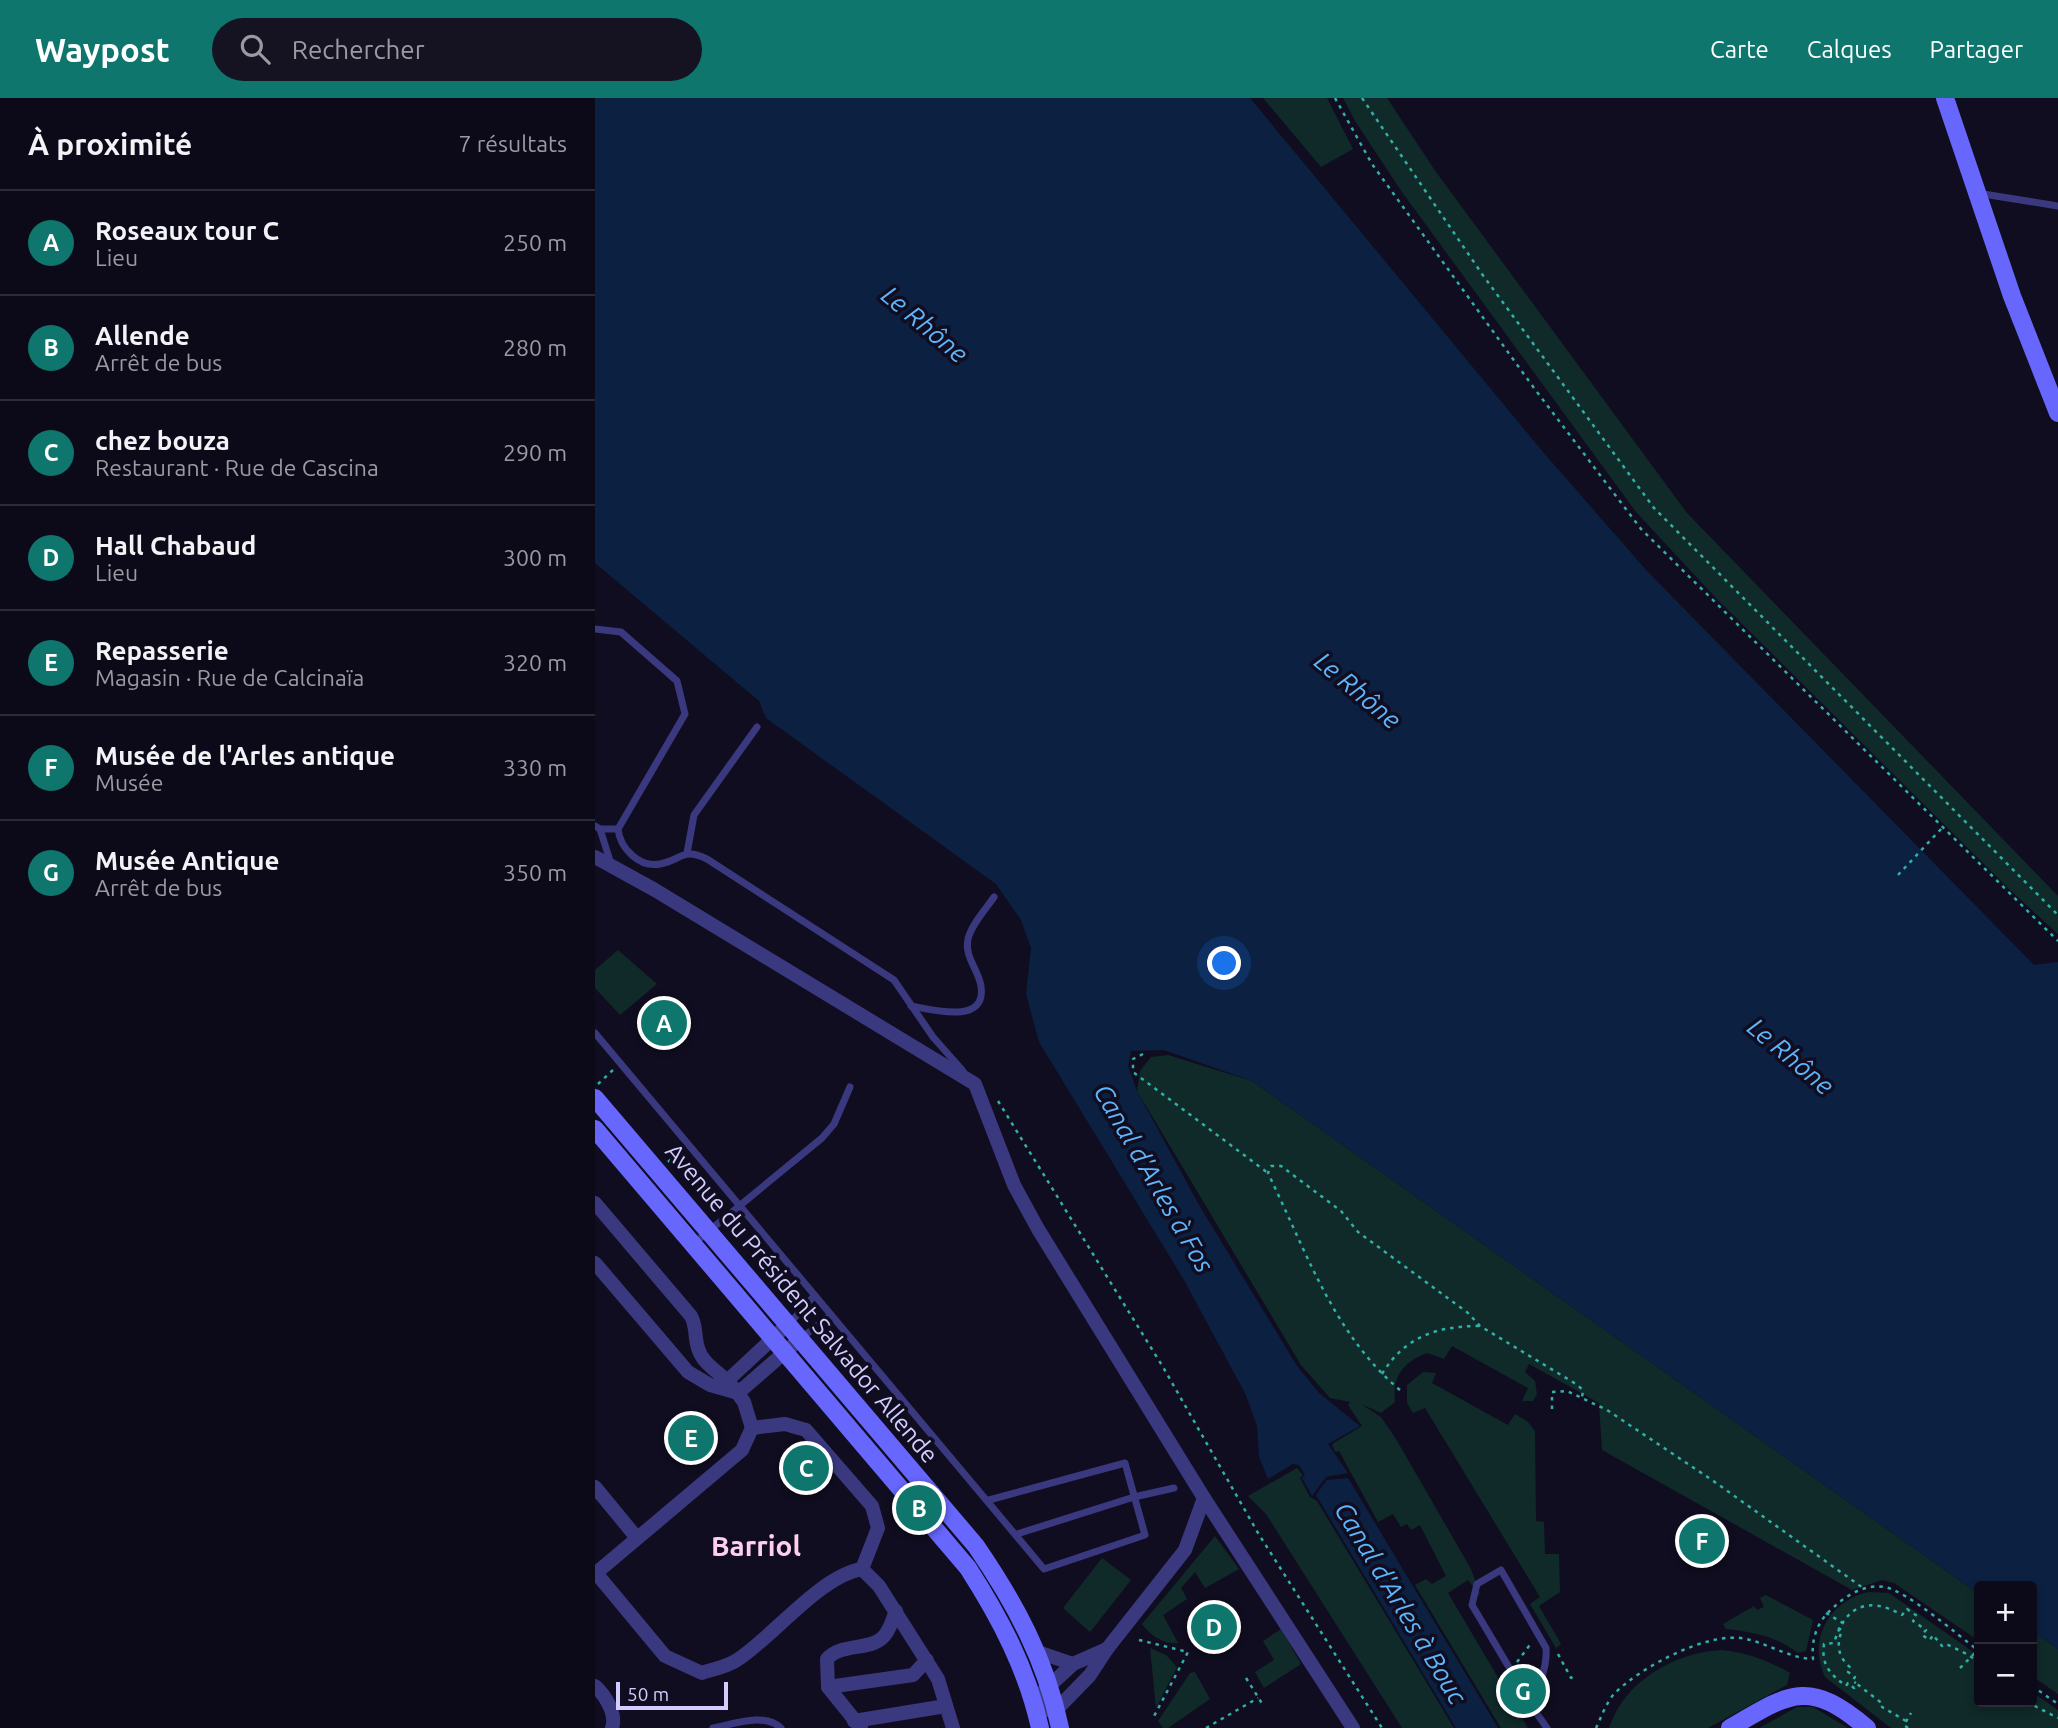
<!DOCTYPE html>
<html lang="fr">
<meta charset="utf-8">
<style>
:root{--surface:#0c0a18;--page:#151321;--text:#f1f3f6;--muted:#9a9aa2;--line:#2c2b37;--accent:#0f766e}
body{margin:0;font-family:Ubuntu,sans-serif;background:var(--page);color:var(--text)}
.controls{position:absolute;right:21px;bottom:21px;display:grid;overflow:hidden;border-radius:7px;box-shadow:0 4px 10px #0003}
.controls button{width:63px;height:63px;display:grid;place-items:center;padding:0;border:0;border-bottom:2px solid var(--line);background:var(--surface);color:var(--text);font:35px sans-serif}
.scale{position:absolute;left:21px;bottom:18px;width:112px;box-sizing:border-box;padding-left:7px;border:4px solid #d2cdfe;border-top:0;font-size:19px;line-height:24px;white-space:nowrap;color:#d2cdfe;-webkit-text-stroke:5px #100d20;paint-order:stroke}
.you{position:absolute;left:630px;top:866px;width:24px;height:24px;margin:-18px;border:5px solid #fff;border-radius:50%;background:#1a73e8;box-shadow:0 0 0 10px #1a73e833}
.badge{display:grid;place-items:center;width:46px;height:46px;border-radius:50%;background:var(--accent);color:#fff;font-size:23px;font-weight:700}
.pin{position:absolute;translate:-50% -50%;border:4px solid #fff;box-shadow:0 2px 7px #0006}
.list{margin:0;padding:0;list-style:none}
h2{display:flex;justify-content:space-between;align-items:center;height:91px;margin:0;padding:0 28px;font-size:30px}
h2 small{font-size:23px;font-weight:400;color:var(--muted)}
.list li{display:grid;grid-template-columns:46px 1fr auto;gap:21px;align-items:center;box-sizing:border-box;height:105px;padding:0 28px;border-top:2px solid var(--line)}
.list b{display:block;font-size:26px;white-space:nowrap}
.list p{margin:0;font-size:23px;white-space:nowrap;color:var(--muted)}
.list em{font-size:23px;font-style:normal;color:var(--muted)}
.icon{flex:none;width:38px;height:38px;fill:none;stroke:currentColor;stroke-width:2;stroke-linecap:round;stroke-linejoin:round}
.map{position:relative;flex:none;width:1463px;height:1630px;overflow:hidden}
header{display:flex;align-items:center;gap:42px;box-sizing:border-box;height:98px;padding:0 35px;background:var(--accent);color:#fff}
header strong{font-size:33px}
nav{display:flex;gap:38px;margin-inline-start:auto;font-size:24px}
.search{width:490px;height:63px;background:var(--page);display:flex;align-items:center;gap:18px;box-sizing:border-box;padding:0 24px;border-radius:38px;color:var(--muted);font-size:26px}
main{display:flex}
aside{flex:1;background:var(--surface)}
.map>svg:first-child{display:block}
</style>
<header>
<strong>Waypost</strong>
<div class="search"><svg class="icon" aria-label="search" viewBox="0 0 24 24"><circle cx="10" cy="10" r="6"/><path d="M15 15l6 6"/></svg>Rechercher</div>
<nav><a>Carte</a><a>Calques</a><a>Partager</a></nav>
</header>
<main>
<aside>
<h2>À proximité<small>7 résultats</small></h2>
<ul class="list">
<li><span class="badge">A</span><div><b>Roseaux tour C</b><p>Lieu</p></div><em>250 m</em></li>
<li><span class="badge">B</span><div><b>Allende</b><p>Arrêt de bus</p></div><em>280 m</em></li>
<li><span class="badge">C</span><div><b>chez bouza</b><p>Restaurant · Rue de Cascina</p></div><em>290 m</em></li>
<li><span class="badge">D</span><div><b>Hall Chabaud</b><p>Lieu</p></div><em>300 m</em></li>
<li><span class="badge">E</span><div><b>Repasserie</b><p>Magasin · Rue de Calcinaïa</p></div><em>320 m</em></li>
<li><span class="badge">F</span><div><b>Musée de l'Arles antique</b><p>Musée</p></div><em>330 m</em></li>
<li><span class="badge">G</span><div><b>Musée Antique</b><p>Arrêt de bus</p></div><em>350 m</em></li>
</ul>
</aside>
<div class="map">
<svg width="1463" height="1630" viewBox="0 0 1463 1630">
<rect width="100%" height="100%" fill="#100d20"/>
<g fill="#102a29">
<polygon points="668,0 732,0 758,51 726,69"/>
<polygon points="748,0 792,0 841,74 1092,415 1463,798 1463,836 1415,792 1121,500 1041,414 807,94 760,23"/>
<polygon points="23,852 62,886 25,917 0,890 0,872"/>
<path d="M 573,957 L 657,983 L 1384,1496 L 1384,1543 L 1299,1485 L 1287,1482 L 1257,1492 L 1007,1352 L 1004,1305 L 934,1266 L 930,1274 L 940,1283 L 942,1296 L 938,1303 L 927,1303 L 933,1290 L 857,1248 L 849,1261 L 832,1255 C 808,1264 797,1279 800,1304 L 786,1315 L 766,1306 L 786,1319 L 801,1341 L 876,1471 L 886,1499 L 873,1482 L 853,1495 L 933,1630 L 906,1630 L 820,1487 L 831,1481 L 837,1486 L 851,1478 L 825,1427 L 816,1432 L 812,1426 L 806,1429 L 798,1416 L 783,1424 L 744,1353 L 740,1354 L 737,1346 L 767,1328 L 753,1307 L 755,1304 L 735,1300 L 706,1267 L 542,993 L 545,973 L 556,959 Z"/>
<polygon points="828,1274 841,1275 837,1285 913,1327 920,1316 933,1324 940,1333 941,1423 949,1424 950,1456 964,1456 965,1494 944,1508 966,1546 961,1550 935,1506 945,1499 830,1310 818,1315 812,1305 812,1287"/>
<polygon points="702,1370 708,1377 705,1380 715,1399 722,1403 859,1630 807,1630 671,1416 653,1398"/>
<path d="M 620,1438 L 644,1471 L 610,1490 L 600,1474 L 586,1490 L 592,1501 L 568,1517 L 583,1545 C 569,1547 555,1537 547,1526 Z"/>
<polygon points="507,1460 536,1482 495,1534 468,1510"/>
<path d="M 1274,1494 L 1294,1495 L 1384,1558 L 1384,1604 L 1437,1604 L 1437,1594 L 1463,1612 L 1463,1630 L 1296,1630 L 1230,1579 C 1212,1541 1235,1502 1274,1494 Z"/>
<path d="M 1171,1497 L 1218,1522 L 1211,1553 L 1203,1555 C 1181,1538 1158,1534 1131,1531 L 1128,1526 L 1159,1508 L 1162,1512 L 1169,1509 L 1165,1500 Z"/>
<polygon points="686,1531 706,1566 669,1590 660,1574 679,1562 668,1543"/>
<polygon points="1437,1533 1463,1551 1463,1596 1437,1578"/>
<polygon points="555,1550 571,1557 582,1569 561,1610"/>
<path d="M 1127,1552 C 1153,1555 1172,1562 1195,1575 L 1192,1587 L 1113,1630 L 1014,1630 C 1029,1583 1080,1554 1127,1552 Z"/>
<polygon points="600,1574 615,1601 573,1630 568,1630 563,1623 595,1575"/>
<polygon points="1202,1609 1218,1609 1253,1630 1164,1630"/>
</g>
<g fill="#0c2041">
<polygon points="0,0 655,0 948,354 1052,473 1439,867 1463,864 1463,1551 1437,1533 1437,1488 1384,1488 1384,1496 657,983 569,952 536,953 533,968 542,993 604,1107 702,1268 724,1295 765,1328 733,1346 753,1375 731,1379 717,1398 707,1380 710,1377 704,1367 698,1366 673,1381 664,1359 662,1328 651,1297 589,1182 444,944 431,896 436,850 426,822 401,786 171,620 164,603 0,465"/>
<polygon points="753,1380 903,1630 861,1630 721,1397 732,1382"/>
</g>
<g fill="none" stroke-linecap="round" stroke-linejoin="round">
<g stroke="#30b0a6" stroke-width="2.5" stroke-dasharray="3.5 5" stroke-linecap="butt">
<polyline points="740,0 777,66 936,286 1046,431 1463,843"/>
<polyline points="767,0 887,176 1059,410 1463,817"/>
<polyline points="1303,777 1347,730"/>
<polyline points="548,956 538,961 538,974 673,1075"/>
<polyline points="3,986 19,971"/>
<polyline points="403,1003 568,1269 663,1435 787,1630"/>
<polyline points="73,1064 86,1052"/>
<path d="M 787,1276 C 810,1238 843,1228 885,1228"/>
<path d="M 805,1292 C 743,1240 715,1164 681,1092 L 673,1075 L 676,1068 L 686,1068 L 746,1113 L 763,1134 L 873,1215 L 885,1228 L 981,1286 L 988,1292 L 987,1300"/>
<polyline points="957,1311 957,1294 972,1293 1012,1312 1117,1382 1268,1490"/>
<polyline points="1231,1515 1253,1528"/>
<path d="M 1243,1530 L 1247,1532 C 1241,1548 1243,1559 1256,1570 L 1253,1574 L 1260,1579 L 1257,1583 L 1261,1585"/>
<polyline points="544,1542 593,1554 557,1622"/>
<polyline points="963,1556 976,1580 982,1577"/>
<polyline points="922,1564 937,1544"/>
<polyline points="1365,1570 1383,1552"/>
<polyline points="651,1580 668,1607"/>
<polyline points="1437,1588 1463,1606"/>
<polyline points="1432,1604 1463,1620"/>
<path d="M 1311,1623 L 1287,1609 L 1288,1606 L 1262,1586 L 1259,1590 L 1253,1585 L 1251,1588 C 1235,1576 1226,1567 1229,1546 L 1239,1545 C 1250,1507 1274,1498 1307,1517 L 1312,1511 L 1322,1518 L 1318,1523 L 1331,1532 L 1327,1537 L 1335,1542 L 1338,1537 L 1347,1548 L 1351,1546 L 1374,1557 L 1384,1565"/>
<polyline points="611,1630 663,1600"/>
<path d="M 1001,1630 C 1006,1620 1011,1605 1019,1596 C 1044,1570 1114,1532 1151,1541 C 1174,1546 1194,1560 1218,1561 C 1216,1539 1223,1522 1240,1508 C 1253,1496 1271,1486 1289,1489 C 1311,1492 1364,1538 1384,1553"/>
<polyline points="1313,1630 1309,1627 1316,1615"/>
</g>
<g stroke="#3a397f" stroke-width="7">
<polyline points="1382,95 1463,108"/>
<polyline points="0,531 26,534 82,583 90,616 23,731 5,731 0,728"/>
<polyline points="5,731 16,766"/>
<path d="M 23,731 C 25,750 44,770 65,766 C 87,762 87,749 112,761 L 299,882 L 338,939 L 368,973"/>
<polyline points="92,755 99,717 162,629"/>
<path d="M 316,908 C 338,912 392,927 386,888 C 383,871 369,858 373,841 C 376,827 391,811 399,799"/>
<polyline points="0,935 449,1471 550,1437 530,1365 394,1402"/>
<polyline points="98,1146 227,1040 239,1026 255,989"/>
<polyline points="194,1226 219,1198"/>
<polyline points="205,1241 236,1217"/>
<polyline points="422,1436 539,1399 579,1390"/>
<path d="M 940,1613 C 940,1590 953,1572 951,1550 L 906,1472 L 882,1486 L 877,1507 L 940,1613 L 952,1630"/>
<path d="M 118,1630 C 139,1626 169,1614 186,1630"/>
</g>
<g stroke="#3a397f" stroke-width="14">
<polyline points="0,759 60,792 380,986 419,1087 443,1131 609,1400 758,1630"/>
<path d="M 0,1105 L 96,1218 C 102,1229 99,1238 103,1250 C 107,1265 122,1273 132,1283 L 192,1227"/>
<polyline points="0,1165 93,1274 115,1287 143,1295 205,1241"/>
<polyline points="138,1289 149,1304 157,1330"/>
<polyline points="157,1330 190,1326 211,1332 277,1408 283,1430 267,1471"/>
<polyline points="0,1389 42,1440"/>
<polyline points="267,1471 284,1488 343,1581 358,1630"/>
<path d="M 1,1475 L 70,1558 L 107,1575 C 118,1571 132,1569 142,1562 C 179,1538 225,1478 267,1471"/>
<polyline points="0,1476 147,1352 157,1330"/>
<polyline points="512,1551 590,1452 609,1400"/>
<polyline points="443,1554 478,1566 512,1551 495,1577 461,1612 452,1612 438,1603 478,1566"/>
<path d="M 0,1588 C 10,1597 22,1616 17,1630"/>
<polyline points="233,1589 318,1577 332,1562"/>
<polyline points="259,1623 351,1608"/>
<path d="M 266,1630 L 233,1589 L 232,1561 C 248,1543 280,1555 292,1534 C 296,1528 298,1520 301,1513"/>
</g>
<g stroke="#6766fd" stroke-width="18">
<polyline points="1350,0 1417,198 1463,315"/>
<path d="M 0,1000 L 381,1448 C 420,1505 451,1562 465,1630"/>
<path d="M 0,1031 L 373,1470 C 405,1520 432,1571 445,1630"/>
<path d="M 1135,1630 C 1195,1595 1213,1580 1272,1630"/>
</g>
</g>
<g text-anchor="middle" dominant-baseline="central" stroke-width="7" stroke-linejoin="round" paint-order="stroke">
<g font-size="24" fill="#d2cdfe" stroke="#100d20">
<text transform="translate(207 1205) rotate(50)">Avenue du Président Salvador Allende</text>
</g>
<g font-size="26" font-style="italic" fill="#5db5fc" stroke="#100d20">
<text transform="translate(330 226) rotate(40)">Le Rhône</text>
<text transform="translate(763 592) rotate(40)">Le Rhône</text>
<text transform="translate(1196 958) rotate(40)">Le Rhône</text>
<text transform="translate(559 1080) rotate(60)">Canal d'Arles à Fos</text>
<text transform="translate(806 1505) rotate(59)">Canal d'Arles à Bouc</text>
</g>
<g font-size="28" font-weight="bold" fill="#fecfee" stroke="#100d20">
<text x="161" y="1447">Barriol</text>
</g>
</g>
</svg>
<div class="controls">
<button>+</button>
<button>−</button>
</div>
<div class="scale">50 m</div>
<div class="you"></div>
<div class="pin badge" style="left:69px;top:925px">A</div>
<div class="pin badge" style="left:324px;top:1410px">B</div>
<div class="pin badge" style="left:211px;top:1370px">C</div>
<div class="pin badge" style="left:619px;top:1529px">D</div>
<div class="pin badge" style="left:96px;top:1340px">E</div>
<div class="pin badge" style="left:1107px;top:1443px">F</div>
<div class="pin badge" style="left:928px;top:1593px">G</div>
</div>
</main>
